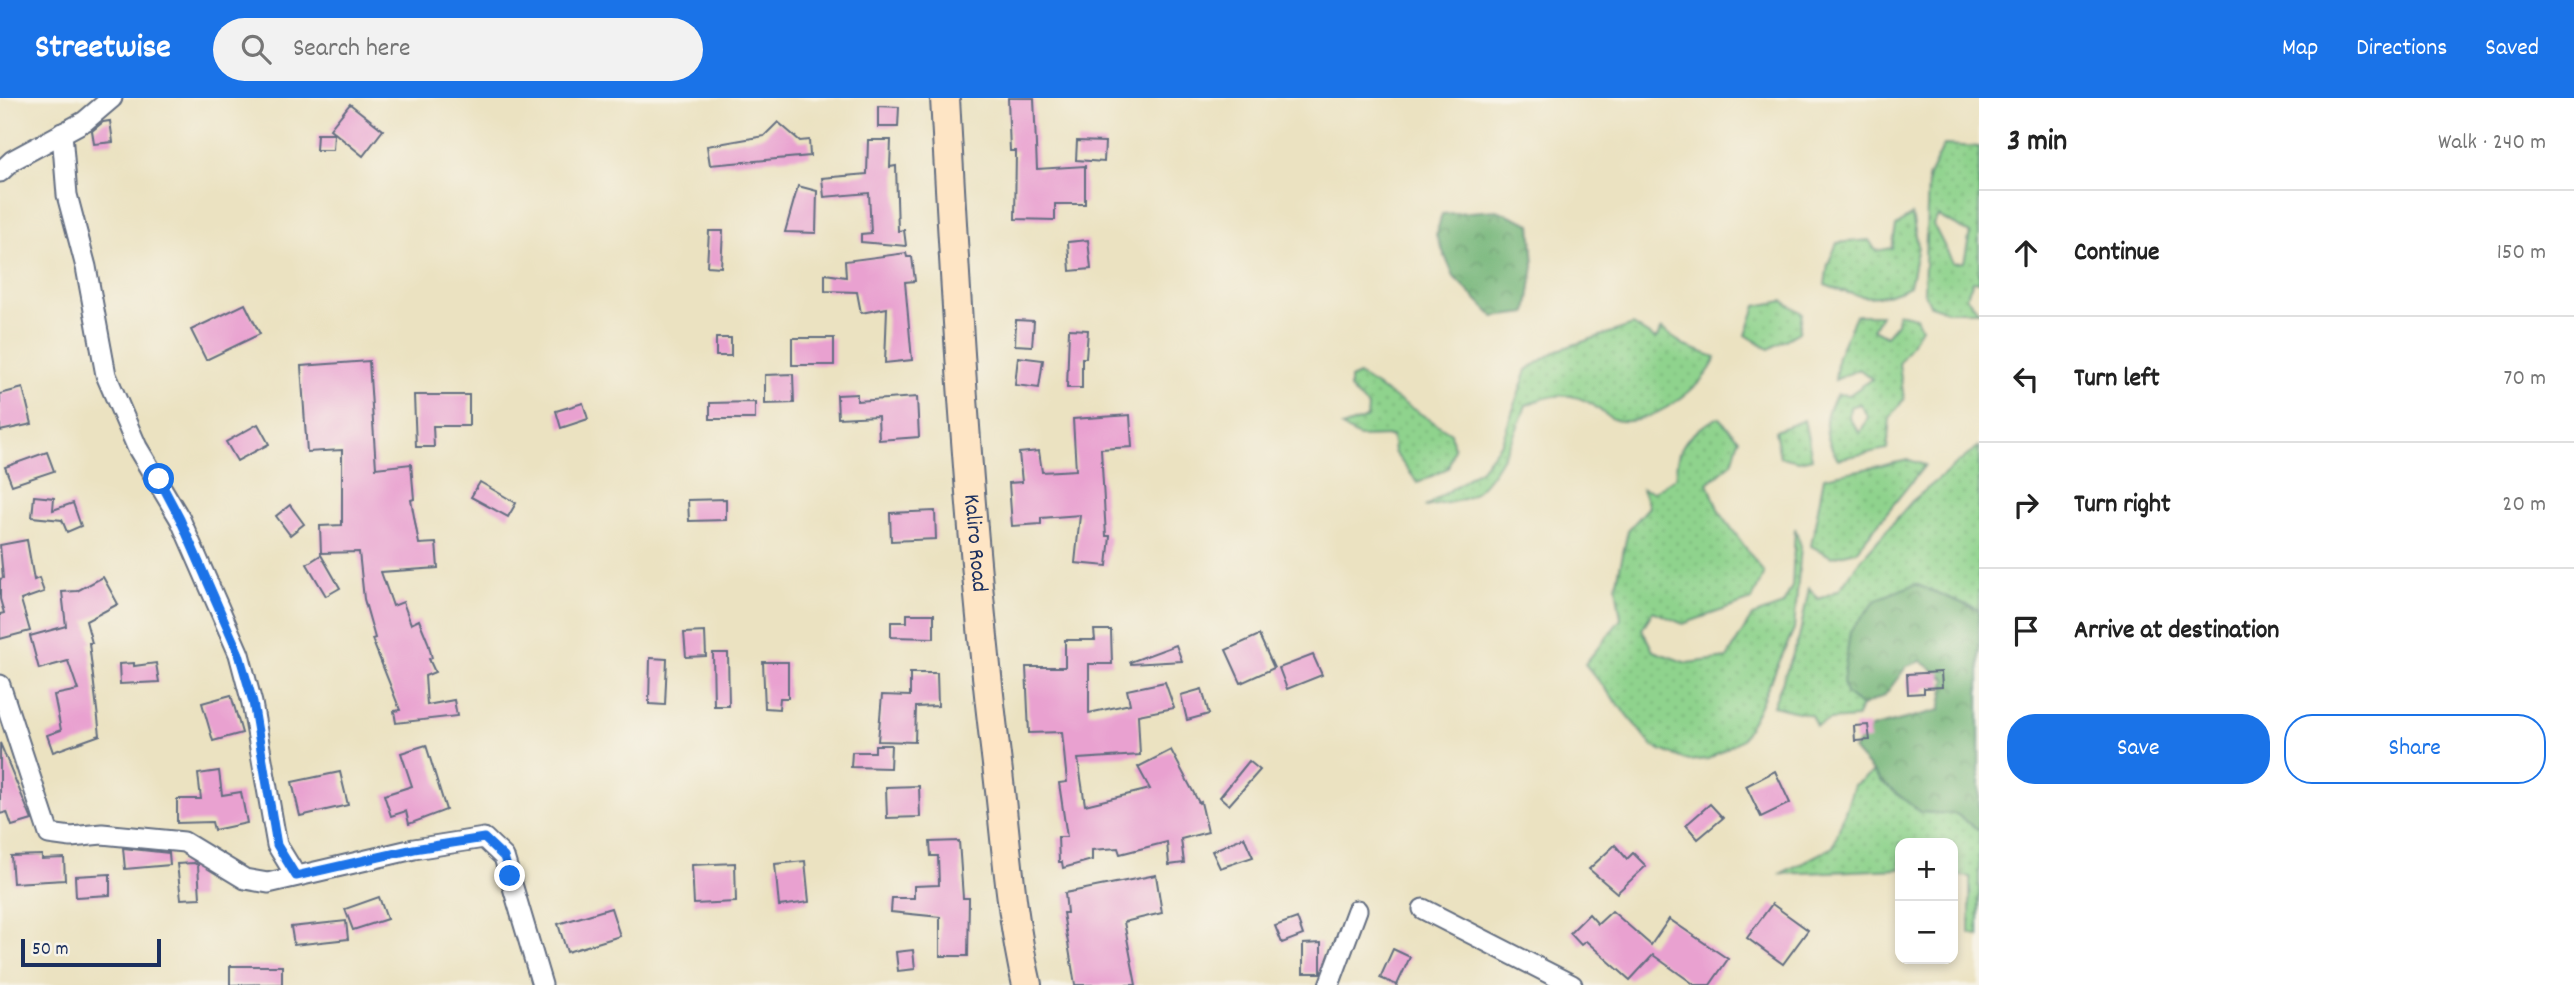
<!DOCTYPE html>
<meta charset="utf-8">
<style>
:root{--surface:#fff;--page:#f2f2f2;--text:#222;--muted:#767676;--line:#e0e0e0;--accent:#1a73e8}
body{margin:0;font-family:Dekko,sans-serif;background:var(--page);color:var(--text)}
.controls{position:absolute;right:21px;bottom:21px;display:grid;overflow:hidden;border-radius:14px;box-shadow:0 4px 10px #0003}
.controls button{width:63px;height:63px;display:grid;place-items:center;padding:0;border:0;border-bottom:2px solid var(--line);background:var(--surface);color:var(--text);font:35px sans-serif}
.scale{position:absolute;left:21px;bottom:18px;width:140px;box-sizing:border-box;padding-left:7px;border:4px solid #1b2f5e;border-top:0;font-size:19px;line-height:24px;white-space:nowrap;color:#1b2f5e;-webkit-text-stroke:5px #f7f3e8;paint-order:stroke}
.stop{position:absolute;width:21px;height:21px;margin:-16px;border:5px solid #1a73e8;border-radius:50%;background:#fff}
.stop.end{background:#1a73e8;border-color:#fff;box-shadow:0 2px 7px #0008}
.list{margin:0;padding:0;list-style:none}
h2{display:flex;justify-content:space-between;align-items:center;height:91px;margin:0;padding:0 28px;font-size:30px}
h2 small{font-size:23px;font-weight:400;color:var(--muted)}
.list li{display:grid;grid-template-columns:46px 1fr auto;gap:21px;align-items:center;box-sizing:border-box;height:126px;padding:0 28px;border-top:2px solid var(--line)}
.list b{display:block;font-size:26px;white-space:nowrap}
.list em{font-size:23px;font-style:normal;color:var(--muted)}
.actions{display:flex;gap:14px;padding:21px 28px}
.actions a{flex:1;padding:16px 0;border:2px solid var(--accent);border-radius:28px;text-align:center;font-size:24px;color:var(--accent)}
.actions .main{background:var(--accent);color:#fff}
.icon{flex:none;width:38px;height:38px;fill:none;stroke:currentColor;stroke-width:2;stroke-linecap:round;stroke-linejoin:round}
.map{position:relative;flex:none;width:1979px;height:887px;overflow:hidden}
header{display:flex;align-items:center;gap:42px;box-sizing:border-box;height:98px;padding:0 35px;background:var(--accent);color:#fff}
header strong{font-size:33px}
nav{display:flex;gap:38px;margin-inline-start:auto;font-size:24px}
.search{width:490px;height:63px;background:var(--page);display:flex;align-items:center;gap:18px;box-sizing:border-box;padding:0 24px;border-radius:38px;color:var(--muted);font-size:26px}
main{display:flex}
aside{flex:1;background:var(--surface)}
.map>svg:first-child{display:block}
</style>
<header>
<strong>Streetwise</strong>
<div class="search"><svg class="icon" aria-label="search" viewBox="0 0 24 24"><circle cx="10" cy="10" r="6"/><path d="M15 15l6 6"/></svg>Search here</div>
<nav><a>Map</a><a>Directions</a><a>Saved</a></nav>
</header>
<main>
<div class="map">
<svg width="1979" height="887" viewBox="0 0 1979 887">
<defs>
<pattern id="grass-dots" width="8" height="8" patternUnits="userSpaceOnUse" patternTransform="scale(1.75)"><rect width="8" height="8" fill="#8fd38d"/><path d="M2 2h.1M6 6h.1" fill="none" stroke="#7bb57c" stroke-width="1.8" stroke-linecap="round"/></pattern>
<pattern id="forest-crowns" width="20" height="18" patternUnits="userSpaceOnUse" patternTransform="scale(1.75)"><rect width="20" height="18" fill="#73b578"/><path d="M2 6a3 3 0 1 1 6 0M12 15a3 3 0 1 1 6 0" fill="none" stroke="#5e9466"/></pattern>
</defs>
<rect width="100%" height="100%" fill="#f7f3e8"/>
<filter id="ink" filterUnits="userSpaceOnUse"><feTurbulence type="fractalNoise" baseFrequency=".0143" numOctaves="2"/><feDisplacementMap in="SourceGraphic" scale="14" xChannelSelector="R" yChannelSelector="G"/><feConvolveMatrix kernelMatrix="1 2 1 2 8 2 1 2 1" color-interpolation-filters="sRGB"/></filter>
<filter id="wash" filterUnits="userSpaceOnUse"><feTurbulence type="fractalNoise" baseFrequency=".00686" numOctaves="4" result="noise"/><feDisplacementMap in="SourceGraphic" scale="28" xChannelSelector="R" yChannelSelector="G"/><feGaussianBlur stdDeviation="1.57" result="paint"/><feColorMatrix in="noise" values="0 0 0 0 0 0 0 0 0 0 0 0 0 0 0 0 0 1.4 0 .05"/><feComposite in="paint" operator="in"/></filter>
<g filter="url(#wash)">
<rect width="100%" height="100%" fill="#ebe2c1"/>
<g fill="url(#grass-dots)" stroke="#558176" stroke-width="2" fill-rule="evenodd">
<path d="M 1944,47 L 1979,49 L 1979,184 L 1973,183 L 1966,199 L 1979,213 L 1948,213 L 1930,207 L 1924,193 L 1928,80 ZM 1938,118 L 1970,135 L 1964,164 L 1953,165 L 1933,126 Z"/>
<path d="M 1912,117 L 1918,148 L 1910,188 C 1876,205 1859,200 1825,187 L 1828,166 L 1837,145 L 1869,142 L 1876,153 L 1892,150 L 1896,128 Z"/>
<polygon points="1783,203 1802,215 1799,234 1769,251 1746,237 1756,208"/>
<path d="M 1898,215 L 1916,219 L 1921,230 L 1899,266 L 1904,301 L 1890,320 L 1887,351 L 1838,361 C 1824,340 1820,316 1838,296 L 1849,297 L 1872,281 L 1859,271 L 1835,282 L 1838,257 L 1856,217 L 1881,217 L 1873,231 L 1886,238 L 1897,225 ZM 1860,306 L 1868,319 L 1860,335 L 1849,320 L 1850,309 Z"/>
<path d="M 1633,227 L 1656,241 L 1662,231 L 1685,248 L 1716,259 C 1707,288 1647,331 1616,322 C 1608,320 1600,312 1593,307 C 1570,292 1550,297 1526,307 C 1518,332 1493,387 1468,399 C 1456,405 1438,406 1425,409 L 1481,371 L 1502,344 L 1527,272 L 1558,252 Z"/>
<polygon points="1359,277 1451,335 1454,350 1448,370 1418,385 1394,354 1392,338 1359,339 1342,329 1367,320 1368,309 1350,291 1350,281"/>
<path d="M 1718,319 L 1739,341 L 1732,365 L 1708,385 L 1719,413 L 1764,475 L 1752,502 L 1683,526 L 1653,513 L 1642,531 L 1653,553 L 1687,565 L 1727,560 L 1752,518 L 1783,507 L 1792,488 L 1795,430 L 1801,448 L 1794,531 L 1757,614 L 1742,641 L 1708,661 L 1689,663 L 1653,649 L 1585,566 L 1621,521 L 1616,488 L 1628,432 L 1649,409 L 1642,391 L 1653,394 L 1676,379 C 1675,345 1691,335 1718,319 Z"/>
<polygon points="1804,322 1812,360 1799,363 1780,359 1775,333"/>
<polygon points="1979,348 1979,512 1915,486 1846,596 1862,608 1856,620 1830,622 1816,628 1811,617 1773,608 1799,540 1809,490 1819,501 1839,492 1858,465 1912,403"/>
<polygon points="1909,362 1925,367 1856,453 1832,459 1811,448 1824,379"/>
<polygon points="1874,674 1920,714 1956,716 1979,732 1979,838 1970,835 1970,779 1953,777 1953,745 1900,745 1900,771 1780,776 1833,749 1854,687"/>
</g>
<g fill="url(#forest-crowns)" stroke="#47726b" stroke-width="2">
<polygon points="1497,112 1531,126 1534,168 1527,215 1494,219 1454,179 1436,137 1442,116"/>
<polygon points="1915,486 1979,512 1979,732 1956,716 1920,714 1882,684 1853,652 1871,630 1940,612 1946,581 1921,563 1907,568 1884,598 1862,608 1846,596 1843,583 1850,533 1877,501"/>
</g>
<g id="blocks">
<g fill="#e9a1d0">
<polygon points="1008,0 1034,0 1037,71 1085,68 1085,106 1055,106 1055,122 1015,121 1016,53 1010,53"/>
<polygon points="350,6 383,32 363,58 330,31"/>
<polygon points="878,8 899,9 898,29 878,29"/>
<polygon points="110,23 113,44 94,46 92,33 103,24"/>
<polygon points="778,24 800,43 809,42 810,58 710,67 707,48 764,38"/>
<polygon points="317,36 334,36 333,52 316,52"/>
<polygon points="868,42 891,42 890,69 896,68 898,133 904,132 906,148 861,144 861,136 871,135 869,95 824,99 822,80 867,76"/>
<polygon points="1077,43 1105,44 1104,64 1076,62"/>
<polygon points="798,88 817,93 816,135 785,134"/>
<polygon points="709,133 723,133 721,169 707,168"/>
<polygon points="1088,142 1091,171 1070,173 1068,144"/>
<polygon points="906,155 907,159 912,159 915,183 905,184 912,262 885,265 887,210 861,215 857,194 825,193 825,176 846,179 845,163"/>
<polygon points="245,206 260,236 206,262 191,232"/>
<polygon points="1016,222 1034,223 1032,248 1015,247"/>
<polygon points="1069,231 1088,232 1086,260 1082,260 1082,290 1067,290"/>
<rect x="716" y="240" width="15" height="18"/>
<rect x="792" y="240" width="42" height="27"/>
<polygon points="1018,259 1043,262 1039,290 1015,287"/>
<polygon points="369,263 376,370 411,366 414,401 411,402 419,446 436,445 438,470 381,474 393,508 403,504 411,526 419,522 428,544 432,560 429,561 435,574 425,578 427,607 454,602 457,618 396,625 394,613 400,612 372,541 375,540 364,501 359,454 321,455 320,428 342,427 342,352 307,354 301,268"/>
<polygon points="793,276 794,305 765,306 765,277"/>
<polygon points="23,290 32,326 0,333 0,296"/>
<polygon points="857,296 857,303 917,299 919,339 879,342 878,318 838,320 837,297"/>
<polygon points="414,297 469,297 469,328 433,328 434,349 416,349"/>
<polygon points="755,304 755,321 710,321 710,305"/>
<polygon points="583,305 588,321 561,330 556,313"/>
<polygon points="1130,317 1132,349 1101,351 1106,438 1110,438 1107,468 1075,465 1080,417 1041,420 1041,426 1012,428 1009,385 1022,384 1019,355 1039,353 1042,374 1076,372 1073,321"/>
<polygon points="258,326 269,346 237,363 226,344"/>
<polygon points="47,354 54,373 12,387 5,369"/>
<polygon points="480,384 516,405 508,419 471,399"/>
<polygon points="34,398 54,400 53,412 73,405 81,428 67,434 62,422 32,419"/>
<polygon points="726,401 726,422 689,423 688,402"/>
<polygon points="290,407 304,426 290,437 276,418"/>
<polygon points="935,413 936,441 891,443 890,415"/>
<polygon points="27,442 34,482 39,480 44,494 21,502 30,533 0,541 0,516 4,515 0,501 0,481 3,480 0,447"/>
<polygon points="321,457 340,490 326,498 307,466"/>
<polygon points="103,479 118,506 86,523 92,545 89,545 100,637 53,654 47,637 61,632 54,597 78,592 68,563 39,571 30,538 66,528 62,494 77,493"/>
<polygon points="907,516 934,516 934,540 891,539 891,524 907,524"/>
<polygon points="1094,532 1111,532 1112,566 1089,566 1089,615 1130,606 1127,592 1165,584 1174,610 1138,617 1140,657 1078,661 1085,707 1150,691 1138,669 1171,652 1199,705 1201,704 1208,734 1181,741 1184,765 1169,767 1167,744 1120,756 1118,750 1092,752 1092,762 1063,770 1062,764 1059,764 1058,739 1067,739 1059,685 1067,684 1062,634 1029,635 1026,569 1065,569 1065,542 1095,542"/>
<polygon points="705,534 706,558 686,559 684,535"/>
<polygon points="1259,537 1274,570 1241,585 1226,552"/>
<polygon points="1176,547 1182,563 1131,566 1130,564"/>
<polygon points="713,555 728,555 729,608 714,608"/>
<polygon points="1313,557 1322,577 1287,591 1279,570"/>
<polygon points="650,560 667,561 665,607 649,606"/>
<polygon points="763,564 788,564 788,600 780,600 779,611 765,610"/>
<polygon points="134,565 134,568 156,565 159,584 120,586 119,566"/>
<polygon points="1941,574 1942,589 1924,590 1924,595 1908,596 1907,576"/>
<polygon points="910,575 937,575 938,608 916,609 915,644 878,643 882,597 910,598"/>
<polygon points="1202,591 1209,616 1187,622 1181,597"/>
<polygon points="231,597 242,635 213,643 202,605"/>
<polygon points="1868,627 1870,642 1855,643 1854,628"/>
<polygon points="0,645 32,722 12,728 7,714 0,716"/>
<polygon points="426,647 446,712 409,726 406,713 391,718 384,697 412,688 401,655"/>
<polygon points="875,647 891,647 890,670 851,669 852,654 875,654"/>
<polygon points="1249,663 1260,672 1229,707 1220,699"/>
<polygon points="219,673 222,697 241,694 247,725 214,732 212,724 177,725 177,701 201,701 198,676"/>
<polygon points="1775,673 1790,705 1761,719 1746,688"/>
<polygon points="340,674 348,707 300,718 292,684"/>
<polygon points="919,688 920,719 887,720 886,689"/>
<polygon points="1710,706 1723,720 1698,741 1686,727"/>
<polygon points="1244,739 1253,759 1220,770 1212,753"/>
<polygon points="959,743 963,800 969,800 968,858 940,858 940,819 891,814 892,800 914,800 914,788 939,787 938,758 931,758 930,744"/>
<polygon points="1615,747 1627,761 1633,755 1646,768 1617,795 1589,771"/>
<polygon points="123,750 169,755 170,767 125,771"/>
<polygon points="42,757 42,761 64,760 65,782 13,785 11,758"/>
<polygon points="805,763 809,804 779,808 775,766"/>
<polygon points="194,765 198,767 200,800 181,801 177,766"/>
<polygon points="735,765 736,804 694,806 692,767"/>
<polygon points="110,776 110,797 76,799 75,778"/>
<polygon points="1156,777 1162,815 1124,824 1136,887 1075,887 1063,815 1067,815 1065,795"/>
<polygon points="379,799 387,821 353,832 345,811"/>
<polygon points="1772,806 1808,832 1783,866 1747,840"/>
<polygon points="611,810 620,838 567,854 558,826"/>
<polygon points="1612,813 1651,847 1669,821 1728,861 1710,887 1695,887 1653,857 1630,882 1586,843 1581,847 1570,835 1589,816 1598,826"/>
<polygon points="1297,820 1303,837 1282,845 1275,828"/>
<polygon points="346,823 348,841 294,847 291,829"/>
<polygon points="1321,845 1321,875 1303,875 1303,846"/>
<polygon points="1393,851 1410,859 1397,887 1380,880"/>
<polygon points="913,852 915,871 898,873 896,854"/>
<polygon points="230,868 282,868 282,886 230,887"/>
</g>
</g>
</g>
<g filter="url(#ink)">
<use href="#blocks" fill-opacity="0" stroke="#646e81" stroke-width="2"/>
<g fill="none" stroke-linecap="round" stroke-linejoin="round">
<g stroke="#646e81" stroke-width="23">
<g id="minor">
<polyline points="62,35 67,97 86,169 106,277 137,349 180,421 239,556 252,605 277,747 296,778"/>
<polyline points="0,74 13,62 85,23 112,0"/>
<polyline points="0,587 49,736 71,739 102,736 184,744 245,781 268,785 414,751 484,740 504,759 542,887"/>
<polyline points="1423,811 1572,887"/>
<polyline points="1329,887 1357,812"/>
</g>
</g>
<g stroke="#646e81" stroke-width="32">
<g id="secondary">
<path id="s1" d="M 945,0 C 957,223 970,445 997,666 C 1006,741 1010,814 1027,887"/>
</g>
</g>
<use href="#minor" stroke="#fff" stroke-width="19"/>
<use href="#secondary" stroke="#fee5c5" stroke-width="28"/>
</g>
</g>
<g fill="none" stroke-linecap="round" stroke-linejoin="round" filter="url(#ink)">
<polyline stroke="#1a73e8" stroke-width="9" points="159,381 180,421 239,556 253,604 277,747 296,778 414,751 484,740 504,759 510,778"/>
</g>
<g text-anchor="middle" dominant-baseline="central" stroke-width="5" stroke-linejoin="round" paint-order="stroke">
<g font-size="23" fill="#1b2f5e" stroke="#f7f3e8">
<text stroke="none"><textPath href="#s1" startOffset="446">Kaliro Road</textPath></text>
</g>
</g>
</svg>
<div class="controls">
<button>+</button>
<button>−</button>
</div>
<div class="scale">50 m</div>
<div class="stop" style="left:159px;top:381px"></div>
<div class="stop end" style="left:510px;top:778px"></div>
</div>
<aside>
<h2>3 min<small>Walk · 240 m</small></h2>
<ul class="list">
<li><svg class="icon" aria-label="ahead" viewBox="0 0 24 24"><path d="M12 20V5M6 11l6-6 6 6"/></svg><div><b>Continue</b></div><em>150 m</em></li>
<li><svg class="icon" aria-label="left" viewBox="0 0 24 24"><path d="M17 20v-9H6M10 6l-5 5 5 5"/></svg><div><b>Turn left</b></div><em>70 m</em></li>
<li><svg class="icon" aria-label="right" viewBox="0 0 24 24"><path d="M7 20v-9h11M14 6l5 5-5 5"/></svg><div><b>Turn right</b></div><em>20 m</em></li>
<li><svg class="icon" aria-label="arrive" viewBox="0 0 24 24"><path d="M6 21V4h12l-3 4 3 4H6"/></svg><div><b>Arrive at destination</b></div></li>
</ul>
<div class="actions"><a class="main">Save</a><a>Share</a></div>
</aside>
</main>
